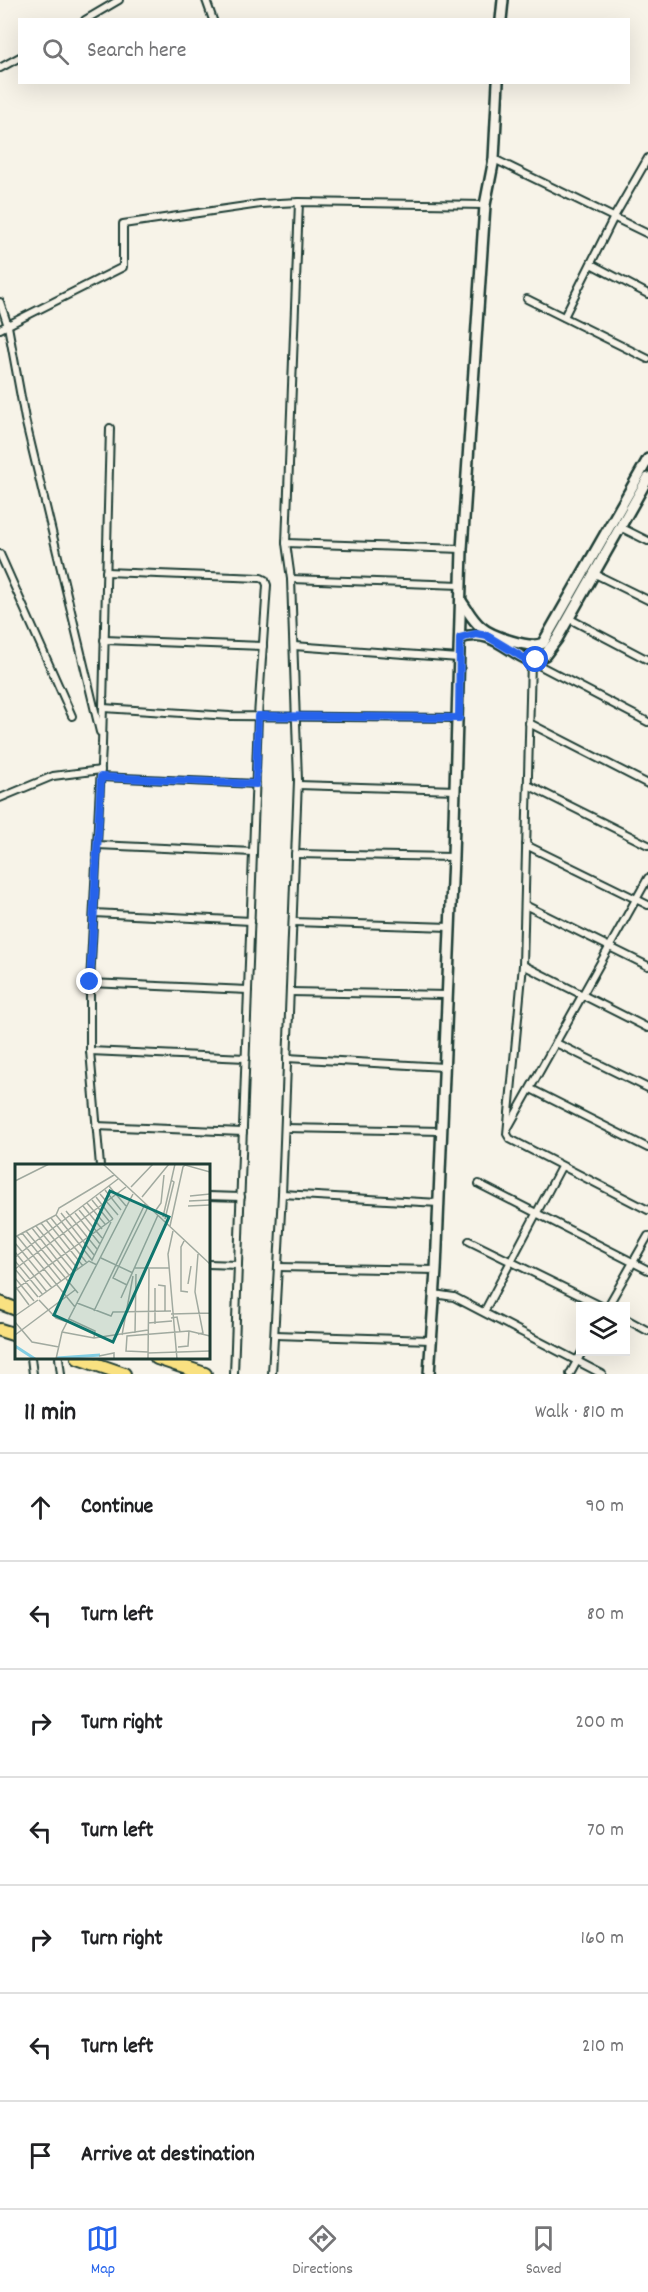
<!DOCTYPE html>
<meta charset="utf-8">
<style>
:root{--surface:#fff;--page:#f2f2f2;--text:#202124;--muted:#757577;--line:#e0e0e0;--accent:#2563eb}
body{margin:0;font-family:Dekko,sans-serif;background:var(--page);color:var(--text)}
.controls{position:absolute;right:18px;bottom:18px;display:grid;overflow:hidden;border-radius:0px;box-shadow:0 6px 24px #0002}
.controls button{width:54px;height:54px;display:grid;place-items:center;padding:0;border:0;border-bottom:2px solid var(--line);background:var(--surface);color:var(--text);font:30px sans-serif}
.stop{position:absolute;width:18px;height:18px;margin:-14px;border:4px solid #2563eb;border-radius:50%;background:#fff}
.stop.end{background:#2563eb;border-color:#fff;box-shadow:0 2px 6px #0008}
.list{margin:0;padding:0;list-style:none}
h2{display:flex;justify-content:space-between;align-items:center;height:78px;margin:0;padding:0 24px;font-size:26px}
h2 small{font-size:20px;font-weight:400;color:var(--muted)}
.list li{display:grid;grid-template-columns:39px 1fr auto;gap:18px;align-items:center;box-sizing:border-box;height:108px;padding:0 24px;border-top:2px solid var(--line)}
.list b{display:block;font-size:22px;white-space:nowrap}
.list em{font-size:20px;font-style:normal;color:var(--muted)}
.icon{flex:none;width:33px;height:33px;fill:none;stroke:currentColor;stroke-width:2;stroke-linecap:round;stroke-linejoin:round}
.map{position:relative;flex:none;width:648px;height:1374px;overflow:hidden}
.search{position:absolute;background:var(--surface);box-shadow:0 6px 24px #0002;left:18px;right:18px;top:18px;height:66px;display:flex;align-items:center;gap:15px;box-sizing:border-box;padding:0 21px;border-radius:0px;color:var(--muted);font-size:22px}
.sheet{height:834px;background:var(--surface)}
nav{display:flex;justify-content:space-around;align-items:center;box-sizing:border-box;height:84px;border-top:2px solid var(--line);background:var(--surface);font-size:16px;color:var(--muted)}
nav a{display:grid;justify-items:center;gap:3px}
nav .on{color:var(--accent)}
.map>svg:first-child{display:block}
</style>
<div class="map">
<svg width="648" height="1374" viewBox="0 0 648 1374">
<rect width="100%" height="100%" fill="#f7f3e8"/>
<filter id="ink" filterUnits="userSpaceOnUse"><feTurbulence type="fractalNoise" baseFrequency=".0167" numOctaves="2"/><feDisplacementMap in="SourceGraphic" scale="12" xChannelSelector="R" yChannelSelector="G"/><feConvolveMatrix kernelMatrix="1 2 1 2 8 2 1 2 1" color-interpolation-filters="sRGB"/></filter>
<g filter="url(#ink)">
<g fill="none" stroke-linecap="round" stroke-linejoin="round">
<g stroke="#1f3d34" stroke-width="10">
<g id="street">
<polyline points="206,0 213,20"/>
<polyline points="85,20 119,0"/>
<polyline points="0,68 20,57"/>
<polyline points="494,159 648,234"/>
<polyline points="591,264 648,294"/>
<polyline points="527,299 648,359"/>
<polyline points="0,302 8,326 25,419 100,732"/>
<polyline points="564,317 614,217 648,158"/>
<polyline points="0,329 123,267 123,224 260,204 299,202 485,205"/>
<polyline points="620,527 648,541"/>
<polyline points="286,543 462,549"/>
<polyline points="0,554 72,716"/>
<polyline points="106,572 261,578 265,580 267,585 258,716 234,1374"/>
<polyline points="593,573 648,600"/>
<polyline points="291,579 461,585"/>
<polyline points="568,618 648,660"/>
<polyline points="104,640 263,646"/>
<polyline points="294,646 459,658"/>
<polyline points="103,708 230,716 459,718"/>
<polyline points="648,722 531,661 523,965 507,1134 510,1139 648,1210"/>
<polyline points="529,723 648,784"/>
<polyline points="101,777 256,784"/>
<polyline points="298,785 456,790"/>
<polyline points="528,785 648,845"/>
<polyline points="0,798 53,776 101,770"/>
<polyline points="97,845 253,852"/>
<polyline points="526,845 648,905"/>
<polyline points="295,854 453,857"/>
<polyline points="525,905 648,966"/>
<polyline points="94,913 251,921"/>
<polyline points="293,922 450,927"/>
<polyline points="523,965 648,1028"/>
<polyline points="90,983 248,990"/>
<polyline points="290,992 447,995"/>
<polyline points="556,1043 648,1088"/>
<polyline points="90,1051 246,1058"/>
<polyline points="287,1058 444,1067"/>
<polyline points="531,1089 648,1148"/>
<polyline points="96,1126 243,1132"/>
<polyline points="509,1126 648,878"/>
<polyline points="285,1128 442,1131"/>
<polyline points="100,1166 90,1051 90,983 102,745 110,428"/>
<polyline points="479,1184 648,1270"/>
<polyline points="282,1194 439,1203"/>
<polyline points="208,1196 241,1197"/>
<polyline points="469,1241 601,1306"/>
<polyline points="208,1264 238,1265"/>
<polyline points="278,1267 436,1270"/>
<polyline points="434,1294 454,1297 602,1374"/>
<polyline points="608,1306 648,1236"/>
<polyline points="484,1312 561,1167"/>
<polyline points="626,1319 648,1331"/>
<polyline points="275,1335 431,1340"/>
<polyline points="31,1358 33,1374"/>
<polyline points="59,1358 61,1374"/>
<polyline points="272,1374 282,1194 298,780 291,579 286,543 299,202"/>
<polyline points="570,1374 582,1352"/>
</g>
</g>
<g stroke="#1f3d34" stroke-width="14">
<g id="secondary">
<polyline points="501,20 503,0"/>
<path d="M 461,601 C 467,609 472,620 481,627 C 491,636 531,650 543,643 L 648,459"/>
<path d="M 460,638 C 492,628 504,650 531,661 L 545,655 L 557,639 L 648,478"/>
<polyline points="429,1374 436,1270 453,857 462,549 485,205 494,159 498,82"/>
</g>
</g>
<g stroke="#1f3d34" stroke-width="16">
<g id="highway">
<polyline points="0,1303 16,1309"/>
<polyline points="0,1330 16,1335"/>
<polyline points="78,1358 124,1374"/>
<polyline points="157,1358 205,1374"/>
</g>
</g>
<use href="#street" stroke="#f7f3e8" stroke-width="6"/>
<use href="#secondary" stroke="#f7f3e8" stroke-width="9"/>
<use href="#highway" stroke="#f9e181" stroke-width="12"/>
</g>
</g>
<g fill="none" stroke-linecap="round" stroke-linejoin="round" filter="url(#ink)">
<polyline stroke="#2563eb" stroke-width="8" points="90,982 101,777 256,784 258,716 459,718 460,638 476,634 487,636 527,660 536,660"/>
</g>
<g transform="translate(15 1164)">
<rect width="195" height="195" fill="#f7f3e8"/>
<path fill="none" stroke="#83cee3" stroke-width="3" d="M 0,182 L 20,195M 42,194 L 85,191"/>
<path fill="none" stroke="#a1aaa0" stroke-width="1.5" d="M 88,0 L 195,100M 0,17 L 34,0M 94,22 L 111,42M 116,23 L 138,0M 90,26 L 106,46M 85,30 L 103,51M 175,32 L 195,30M 81,33 L 98,55M 127,33 L 154,0M 77,36 L 94,57M 174,37 L 195,36M 72,39 L 90,60M 68,42 L 87,65M 173,42 L 195,41M 64,46 L 87,74M 141,46 L 146,39 L 149,11M 51,47 L 82,85M 46,49 L 79,91M 60,49 L 85,80M 41,51 L 77,96 L 96,58M 148,53 L 160,0M 36,54 L 72,99M 150,55 L 159,18 L 156,16M 31,56 L 68,102M 26,59 L 63,105M 21,62 L 59,108M 155,62 L 168,3 L 170,1 L 195,8M 17,64 L 54,111M 11,67 L 63,129M 158,67 L 153,90 L 162,195M 7,69 L 46,117M 2,72 L 60,143M 0,73 L 41,51 L 44,44 L 99,11M 169,77 L 166,83 L 166,127 L 173,128M 0,79 L 37,124M 0,88 L 32,128M 0,93 L 103,15M 86,94 L 118,109M 0,97 L 28,131M 120,104 L 154,104M 0,105 L 111,23M 0,105 L 23,133M 0,114 L 19,137M 173,120 L 176,102M 112,121 L 98,114 L 133,43M 143,121 L 150,122 L 150,147M 0,122 L 14,141M 0,126 L 98,55M 195,126 L 195,158M 24,133 L 74,97 L 82,101M 106,134 L 143,51M 24,136 L 41,154 L 52,158M 62,139 L 96,152 L 98,148 L 156,147M 79,147 L 130,40M 156,150 L 195,149M 0,152 L 23,136M 156,154 L 162,153 L 165,168M 54,155 L 80,167 L 79,174M 0,158 L 17,178 L 44,183M 133,159 L 157,157M 140,160 L 140,124M 47,168 L 79,174 L 133,166M 120,169 L 121,110M 183,170 L 188,169 L 180,128 L 183,90M 0,171 L 60,126M 107,171 L 118,112M 163,183 L 173,182 L 174,167M 133,188 L 111,187 L 112,172 L 174,167 L 195,172M 133,189 L 195,187M 84,192 L 99,189 L 99,195M 41,195 L 47,168 L 118,30M 133,195 L 134,105"/>
<path fill="#0f766e" fill-opacity="0.15" stroke="#0f766e" stroke-width="3" d="M 95,27 L 154,53 L 98,178 L 39,151 Z"/>
<rect width="195" height="195" fill="none" stroke="#1f3d34" stroke-width="3"/>
</g>
</svg>
<div class="controls">
<button><svg class="icon" aria-label="layers" viewBox="0 0 24 24"><path d="M12 4l9 5-9 5-9-5zM3 14l9 5 9-5"/></svg></button>
</div>
<div class="stop" style="left:536px;top:660px"></div>
<div class="stop end" style="left:90px;top:982px"></div>
<div class="search"><svg class="icon" aria-label="search" viewBox="0 0 24 24"><circle cx="10" cy="10" r="6"/><path d="M15 15l6 6"/></svg>Search here</div>
</div>
<section class="sheet">
<h2>11 min<small>Walk · 810 m</small></h2>
<ul class="list">
<li><svg class="icon" aria-label="ahead" viewBox="0 0 24 24"><path d="M12 20V5M6 11l6-6 6 6"/></svg><div><b>Continue</b></div><em>90 m</em></li>
<li><svg class="icon" aria-label="left" viewBox="0 0 24 24"><path d="M17 20v-9H6M10 6l-5 5 5 5"/></svg><div><b>Turn left</b></div><em>80 m</em></li>
<li><svg class="icon" aria-label="right" viewBox="0 0 24 24"><path d="M7 20v-9h11M14 6l5 5-5 5"/></svg><div><b>Turn right</b></div><em>200 m</em></li>
<li><svg class="icon" aria-label="left" viewBox="0 0 24 24"><path d="M17 20v-9H6M10 6l-5 5 5 5"/></svg><div><b>Turn left</b></div><em>70 m</em></li>
<li><svg class="icon" aria-label="right" viewBox="0 0 24 24"><path d="M7 20v-9h11M14 6l5 5-5 5"/></svg><div><b>Turn right</b></div><em>160 m</em></li>
<li><svg class="icon" aria-label="left" viewBox="0 0 24 24"><path d="M17 20v-9H6M10 6l-5 5 5 5"/></svg><div><b>Turn left</b></div><em>210 m</em></li>
<li><svg class="icon" aria-label="arrive" viewBox="0 0 24 24"><path d="M6 21V4h12l-3 4 3 4H6"/></svg><div><b>Arrive at destination</b></div></li>
</ul>
</section>
<nav>
<a class="on"><svg class="icon" aria-label="map" viewBox="0 0 24 24"><path d="M3 6l6-2 6 2 6-2v14l-6 2-6-2-6 2zM9 4v14M15 6v14"/></svg>Map</a>
<a><svg class="icon" aria-label="directions" viewBox="0 0 24 24"><path d="M12 3l9 9-9 9-9-9zM9 14v-3h6M13 9l2 2-2 2"/></svg>Directions</a>
<a><svg class="icon" aria-label="saved" viewBox="0 0 24 24"><path d="M7 4h10v16l-5-4-5 4z"/></svg>Saved</a>
</nav>
